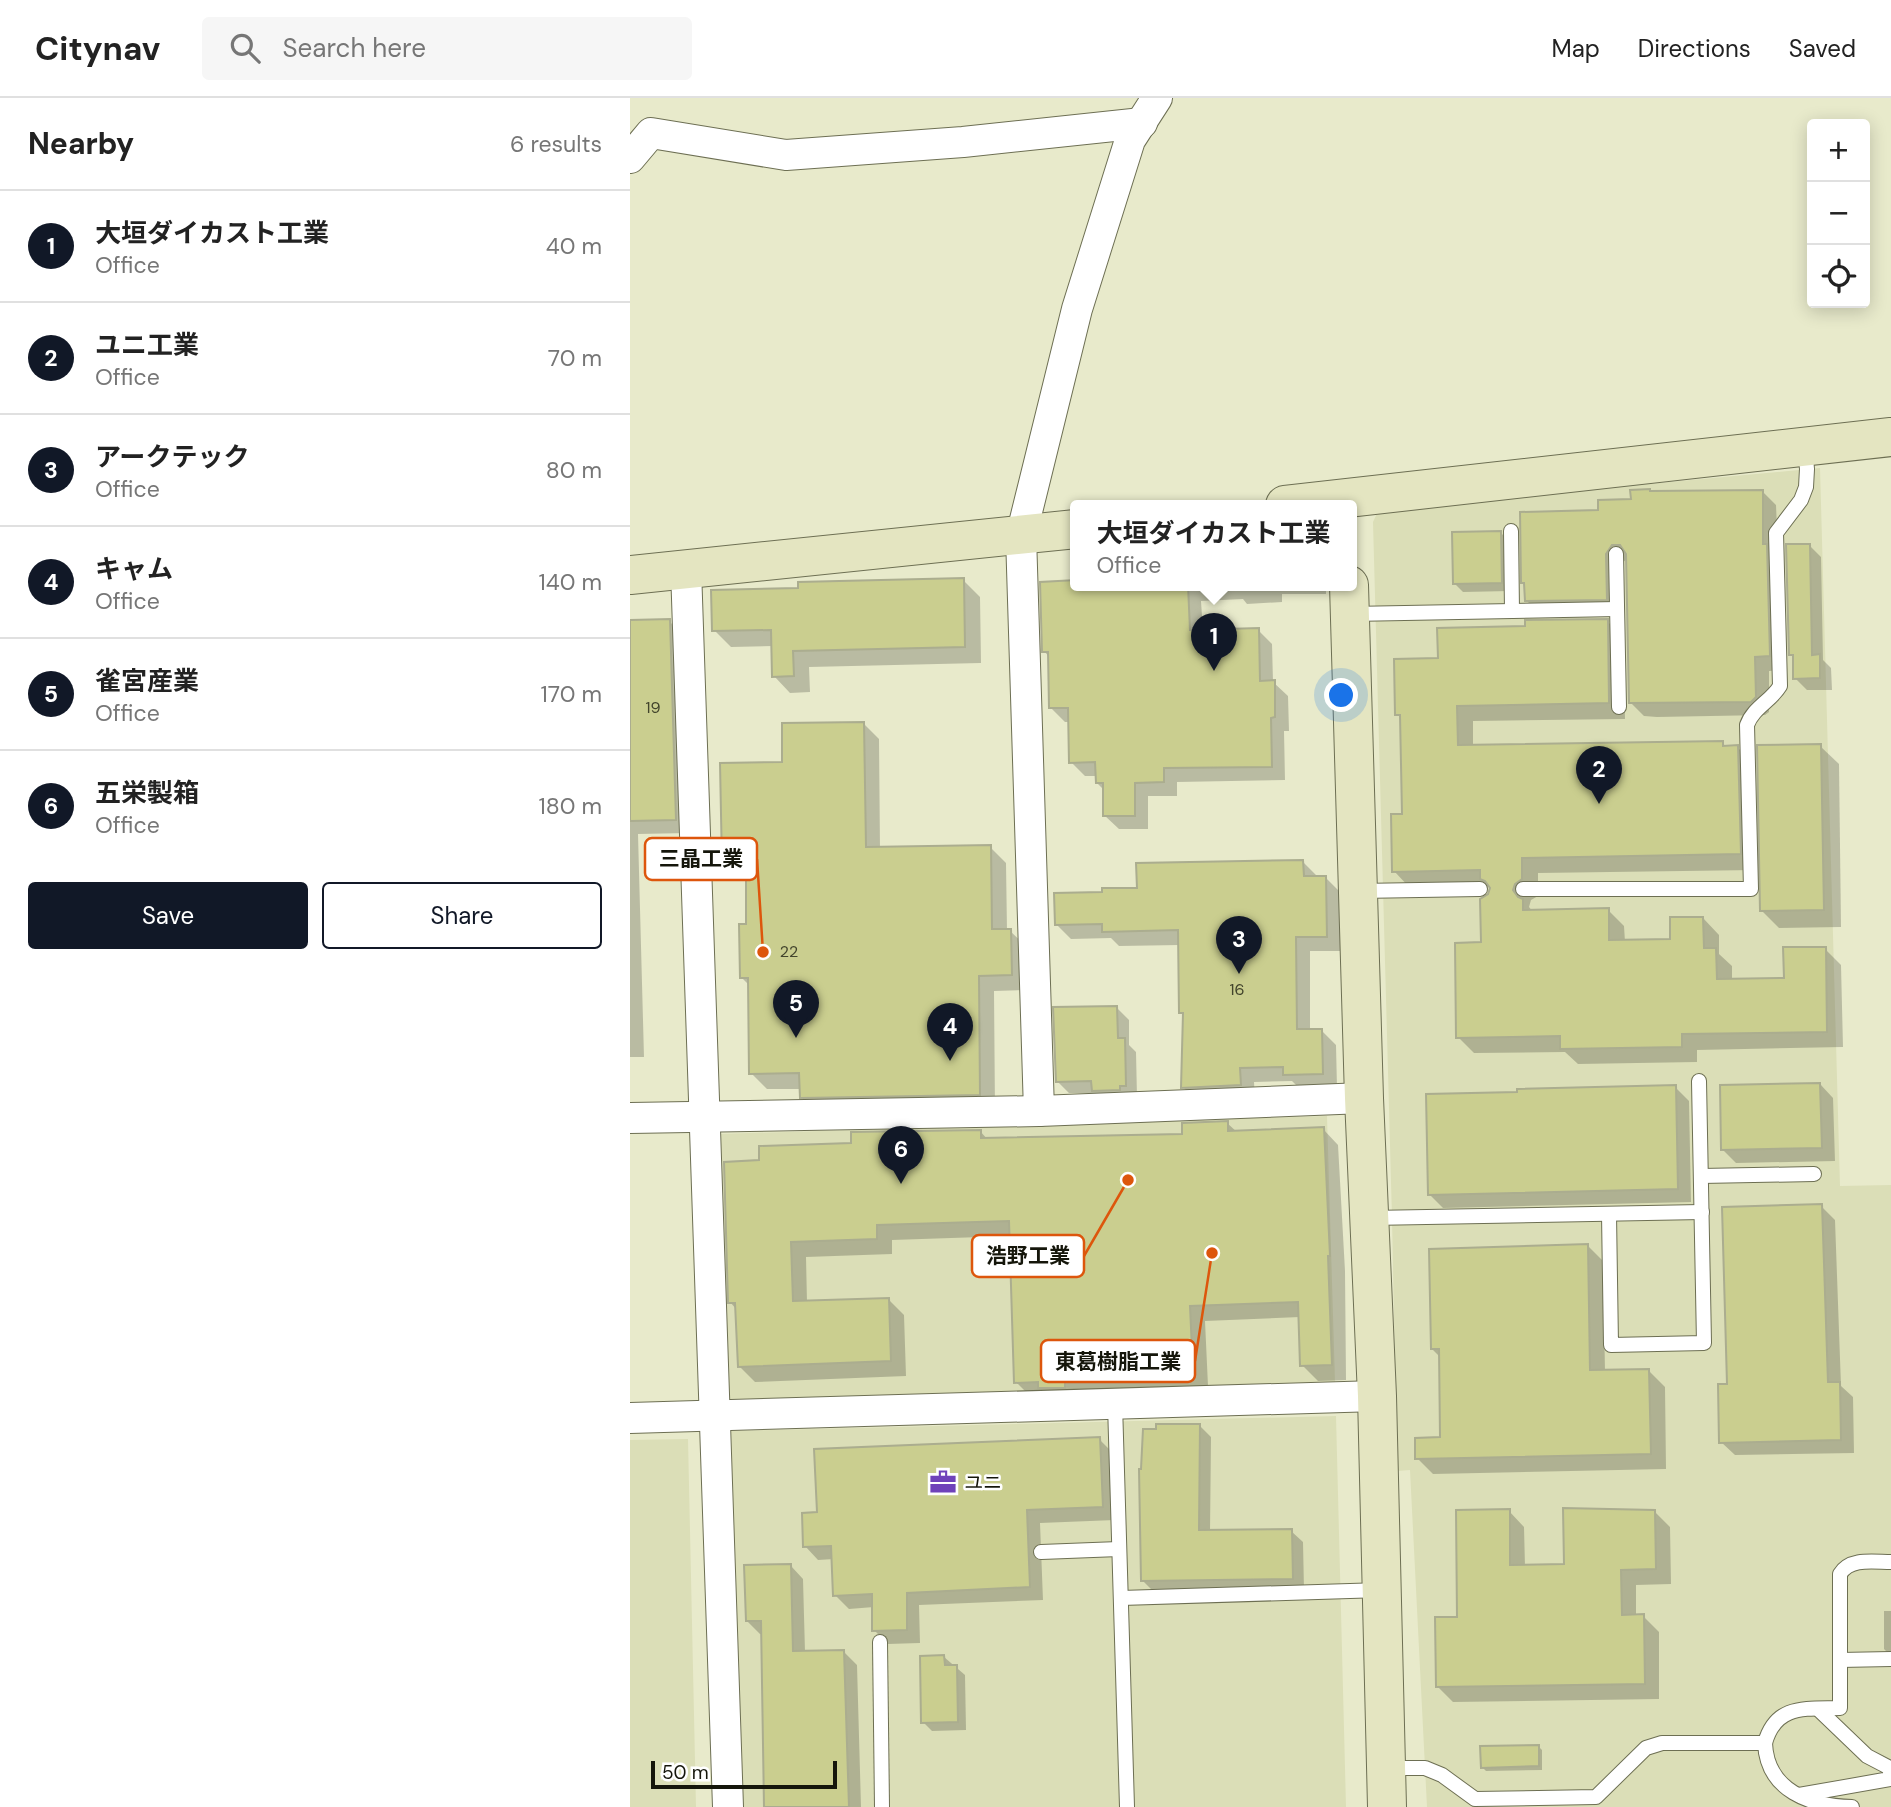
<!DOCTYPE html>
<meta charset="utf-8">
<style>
:root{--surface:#fff;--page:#f6f6f6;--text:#222;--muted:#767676;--line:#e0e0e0;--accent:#111827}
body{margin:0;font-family:"DM Sans","Noto Sans JP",sans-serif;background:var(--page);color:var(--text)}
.controls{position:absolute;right:21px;top:21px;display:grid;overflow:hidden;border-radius:7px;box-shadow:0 4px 18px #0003}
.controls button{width:63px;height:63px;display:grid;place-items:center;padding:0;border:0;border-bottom:2px solid var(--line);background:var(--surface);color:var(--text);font:35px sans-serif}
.scale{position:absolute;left:21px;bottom:18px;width:186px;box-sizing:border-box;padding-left:7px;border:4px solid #15160b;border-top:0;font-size:19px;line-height:24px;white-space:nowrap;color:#15160b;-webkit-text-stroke:5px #fff;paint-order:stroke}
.you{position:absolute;left:712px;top:598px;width:24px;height:24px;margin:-18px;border:5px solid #fff;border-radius:50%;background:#1a73e8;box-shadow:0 0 0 10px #1a73e833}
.badge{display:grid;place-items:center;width:46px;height:46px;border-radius:50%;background:var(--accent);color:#fff;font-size:23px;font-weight:700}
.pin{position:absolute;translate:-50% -58px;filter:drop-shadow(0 2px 4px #0008)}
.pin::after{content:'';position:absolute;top:37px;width:24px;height:21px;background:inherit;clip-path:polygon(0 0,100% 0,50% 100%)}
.popup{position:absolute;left:440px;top:402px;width:287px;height:91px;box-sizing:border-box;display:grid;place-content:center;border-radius:7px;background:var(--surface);filter:drop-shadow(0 2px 5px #0005);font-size:23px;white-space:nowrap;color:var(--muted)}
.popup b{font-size:26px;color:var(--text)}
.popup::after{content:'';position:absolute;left:50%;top:100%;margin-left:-14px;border:14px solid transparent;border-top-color:var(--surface)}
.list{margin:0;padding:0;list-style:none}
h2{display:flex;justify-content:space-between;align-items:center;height:91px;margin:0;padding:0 28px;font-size:30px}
h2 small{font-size:23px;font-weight:400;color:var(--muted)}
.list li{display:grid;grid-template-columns:46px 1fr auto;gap:21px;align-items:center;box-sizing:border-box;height:112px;padding:0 28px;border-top:2px solid var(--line)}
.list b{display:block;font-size:26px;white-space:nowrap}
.list p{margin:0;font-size:23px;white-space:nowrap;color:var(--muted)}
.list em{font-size:23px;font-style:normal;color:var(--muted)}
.actions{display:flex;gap:14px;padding:21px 28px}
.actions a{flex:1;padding:16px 0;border:2px solid var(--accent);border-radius:7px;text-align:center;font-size:24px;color:var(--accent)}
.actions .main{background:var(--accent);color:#fff}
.icon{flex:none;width:38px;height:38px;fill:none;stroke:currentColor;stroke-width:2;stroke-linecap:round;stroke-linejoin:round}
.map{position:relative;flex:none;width:1261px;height:1709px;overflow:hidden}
header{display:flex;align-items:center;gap:42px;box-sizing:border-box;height:98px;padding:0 35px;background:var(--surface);border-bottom:2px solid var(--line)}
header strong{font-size:33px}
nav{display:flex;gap:38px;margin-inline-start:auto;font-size:24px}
.search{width:490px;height:63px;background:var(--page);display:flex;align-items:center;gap:18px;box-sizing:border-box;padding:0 24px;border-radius:7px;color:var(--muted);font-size:26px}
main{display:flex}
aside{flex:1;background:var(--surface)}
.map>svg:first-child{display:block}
</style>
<header>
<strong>Citynav</strong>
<div class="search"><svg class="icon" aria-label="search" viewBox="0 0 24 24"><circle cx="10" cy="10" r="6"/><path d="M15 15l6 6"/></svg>Search here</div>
<nav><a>Map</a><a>Directions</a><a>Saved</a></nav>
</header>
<main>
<aside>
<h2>Nearby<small>6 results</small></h2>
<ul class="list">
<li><span class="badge">1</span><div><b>大垣ダイカスト工業</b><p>Office</p></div><em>40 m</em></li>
<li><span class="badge">2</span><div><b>ユニ工業</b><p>Office</p></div><em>70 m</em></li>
<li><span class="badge">3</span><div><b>アークテック</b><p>Office</p></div><em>80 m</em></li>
<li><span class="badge">4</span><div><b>キャム</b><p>Office</p></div><em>140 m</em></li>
<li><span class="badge">5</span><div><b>雀宮産業</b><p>Office</p></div><em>170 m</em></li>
<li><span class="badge">6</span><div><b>五栄製箱</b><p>Office</p></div><em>180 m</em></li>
</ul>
<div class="actions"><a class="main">Save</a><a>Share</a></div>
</aside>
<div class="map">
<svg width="1261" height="1709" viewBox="0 0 1261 1709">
<rect width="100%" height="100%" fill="#e8eacb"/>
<g fill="#dbdeb7">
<polygon points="1190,370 1210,1088 1261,1087 1261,1709 797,1709 780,1372 767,1373 762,1120 743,424 749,411"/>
<polygon points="697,1018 705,1284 95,1302 87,1036"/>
<polygon points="706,1318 716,1709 111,1709 101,1333"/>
<polygon points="58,1341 66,1709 0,1709 0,1342"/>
</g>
<g fill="#0003">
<polygon points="1132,393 1146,407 1153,572 1139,573 1139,614 1135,617 1027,619 1014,618 1000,604 996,462 990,466 990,515 910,516 896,502 970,414"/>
<polygon points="871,435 880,444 880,493 833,494 824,485"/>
<polygon points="1179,447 1191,459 1193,562 1201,570 1202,592 1177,592 1165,580 1165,560 1161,556"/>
<polygon points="443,456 446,456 446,487 696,487 696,496 652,496 652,504 617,506 613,501 571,503 573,533 628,532 642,546 643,584 658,598 659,633 654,633 655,682 547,684 547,698 518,698 518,731 489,731 474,717 474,692 467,685 467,678 455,678 441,664 440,624 435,624 421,610 420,560 414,553 445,484"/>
<polygon points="333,482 350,499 351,565 179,569 180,594 160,595 144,578 143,548 101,549 84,532 170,492"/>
<polygon points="39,523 53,537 59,735 8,736 14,959 0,959 0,524"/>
<polygon points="977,523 993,539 995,621 843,623 843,649 1092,645 1097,649 1107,649 1124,666 1126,772 908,775 908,798 901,802 899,809 903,814 978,812 994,828 995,844 1042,843 1073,820 1089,837 1089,856 1102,868 1102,882 1156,882 1195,851 1211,867 1213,949 1067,952 1067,964 948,966 935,954 844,955 828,939 853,846 861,790 859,788 780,790 764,773 774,717 772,621 767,616 810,562 897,530"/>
<polygon points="233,625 249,641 250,751 360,749 376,765 377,833 380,833 396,848 397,892 364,893 365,1012 187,1015 171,999 171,991 137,991 121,975 120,888 111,879 118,828 118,781 109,782 93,766 154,666"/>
<polygon points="1190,648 1209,666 1211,829 1149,830 1131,812"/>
<polygon points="673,764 687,778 695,779 710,794 711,853 680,853 680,932 691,932 706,947 707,990 670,991 662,983 624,984 625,1001 568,1004 553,989 554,918 551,915 550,847 489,848 481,840 441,841 426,826 473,796"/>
<polygon points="487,910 499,922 499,947 506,954 507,999 475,1005 466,995 439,995 427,983"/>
<polygon points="1190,986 1203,1000 1205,1063 1106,1065 1093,1052"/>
<polygon points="1045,989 1059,1003 1061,1104 813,1110 799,1096"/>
<polygon points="597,1025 607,1034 693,1031 708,1047 715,1173 716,1282 688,1283 672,1267 670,1219 575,1223 578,1288 463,1292 402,1300 386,1284 381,1138 262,1142 262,1156 176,1159 177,1204 258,1201 274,1217 276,1278 125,1284 109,1268 107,1212 100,1204 131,1064 223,1046 350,1033 358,1042 553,1037"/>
<polygon points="1191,1108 1205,1122 1211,1288 1223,1299 1224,1355 1105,1357 1091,1344 1099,1288"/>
<polygon points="957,1147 973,1163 975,1273 1019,1273 1035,1289 1036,1371 803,1376 787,1360 812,1341 810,1259 802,1251"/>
<polygon points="569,1327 581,1339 580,1434 661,1433 673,1444 674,1492 524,1494 513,1483"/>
<polygon points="469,1341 482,1354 485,1422 410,1425 413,1502 289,1507 290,1545 258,1546 244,1532 244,1509 219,1511 205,1497 204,1461 188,1462 175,1448 189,1416"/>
<polygon points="879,1413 894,1429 895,1469 935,1468 1024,1413 1040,1429 1041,1486 1006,1487 1006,1518 1013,1518 1029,1534 1029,1601 823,1604 808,1589 829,1521"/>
<polygon points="161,1468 173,1481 175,1554 214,1554 227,1567 231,1709 136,1709 133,1536 130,1536 117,1523"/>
<polygon points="1254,1513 1261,1513 1261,1558 1254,1551"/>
<polygon points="314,1559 335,1577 336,1632 302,1633 293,1624"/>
<polygon points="908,1648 912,1652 912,1672 856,1673 852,1669"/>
</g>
<g fill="#cace8f" stroke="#abad8f" stroke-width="2">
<polygon points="1020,391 1020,393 1133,392 1133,446 1137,446 1140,558 1125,559 1126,599 1121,604 999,605 996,456 990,447 982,447 976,456 977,502 895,503 894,485 891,485 890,414 968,412 968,402 1001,401 1000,392"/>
<polygon points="871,433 872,485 823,486 822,434"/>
<polygon points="1156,446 1180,446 1182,557 1190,556 1190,580 1163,581 1163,557 1159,557"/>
<polygon points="334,480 335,549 163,553 164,578 142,579 141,532 82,533 81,492 168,490 168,484"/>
<polygon points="446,482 446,487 558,487 560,532 629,530 630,583 645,582 645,619 641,620 642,669 534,670 534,684 505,685 505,718 473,718 473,685 466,685 465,664 439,665 438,610 419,610 418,554 412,554 410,484"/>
<polygon points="40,521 46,722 0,723 0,522"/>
<polygon points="978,521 979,605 827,608 828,647 1093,643 1093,648 1108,647 1111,756 892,760 892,781 885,786 883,792 888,799 893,801 893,812 979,810 979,842 1040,841 1040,819 1073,819 1074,850 1086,850 1087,881 1154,880 1153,849 1196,849 1197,934 1052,936 1052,949 930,951 930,938 826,940 825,845 851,844 850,801 858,796 860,790 855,783 850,781 850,772 762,774 761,716 772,716 770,617 765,617 764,561 808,560 807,530 895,528 895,522"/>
<polygon points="234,624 236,749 361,747 362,831 381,831 382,877 349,878 350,997 170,1000 169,975 119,976 118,880 110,880 109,826 116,826 116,766 92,767 90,665 152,664 152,625"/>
<polygon points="1191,646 1194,812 1130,813 1127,647"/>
<polygon points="673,762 674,778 696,778 697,839 666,839 667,931 692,931 693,976 653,977 653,969 610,970 611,987 551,990 553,915 549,915 548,832 472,834 472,826 425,827 424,795 472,794 472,790 507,790 506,765"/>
<polygon points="487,908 488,940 495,940 496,988 490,988 490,992 462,993 461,983 426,984 423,909"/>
<polygon points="1190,985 1192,1050 1091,1052 1090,987"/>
<polygon points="1046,987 1048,1091 798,1097 796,996 887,994 887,991"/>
<polygon points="598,1023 598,1033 694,1029 700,1158 698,1158 702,1267 670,1268 668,1204 560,1208 563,1273 448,1277 448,1283 435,1283 435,1290 408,1290 408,1284 384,1285 379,1123 247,1127 247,1141 161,1144 163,1203 259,1200 261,1263 108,1269 105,1205 98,1205 94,1064 129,1062 129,1048 221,1045 221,1034 351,1032 351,1040 552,1036 552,1025"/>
<polygon points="1192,1106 1198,1284 1210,1284 1211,1342 1089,1345 1088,1286 1097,1286 1092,1109"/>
<polygon points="958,1146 960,1272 1019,1271 1021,1356 785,1361 785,1340 810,1339 809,1251 801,1251 799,1151"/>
<polygon points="526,1326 570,1326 569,1432 662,1431 663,1481 511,1483 509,1371 511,1371 513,1331 526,1331"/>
<polygon points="470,1339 473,1409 397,1412 400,1489 277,1495 277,1532 242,1533 242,1496 203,1498 201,1448 173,1449 172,1415 187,1414 184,1351"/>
<polygon points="933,1410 1025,1412 1026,1471 991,1472 992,1517 1014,1516 1015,1586 806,1589 805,1519 827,1519 826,1412 880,1411 880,1467 934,1466"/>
<polygon points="161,1466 163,1553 214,1552 219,1709 134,1709 131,1523 116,1523 114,1467"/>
<polygon points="314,1557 315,1567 327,1567 328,1624 291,1625 290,1558"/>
<polygon points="909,1647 909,1668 851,1670 850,1648"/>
</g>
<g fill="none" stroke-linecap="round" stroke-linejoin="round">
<g stroke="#6d6f53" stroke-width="16">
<g id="lane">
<polyline points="881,433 882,513"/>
<polyline points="986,456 989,609"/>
<polyline points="721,516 987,511"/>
<path d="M 893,791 L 1121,791 L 1117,627 C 1123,610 1141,603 1150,588 L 1146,435 L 1171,402 L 1176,389 L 1177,371 L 1175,350"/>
<polyline points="729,793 850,791"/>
<polyline points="1071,1078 1184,1076"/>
<polyline points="979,1116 981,1247 1074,1245 1069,983"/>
<polyline points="740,1120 1072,1114"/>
<polyline points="485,1306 497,1709"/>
<polyline points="411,1454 489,1451"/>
<polyline points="491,1500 752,1492"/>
<polyline points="250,1544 252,1709"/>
<polyline points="1210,1562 1261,1561"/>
<path d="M 1135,1645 C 1137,1693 1180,1708 1222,1709"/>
<path d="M 758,1670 L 795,1670 L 812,1677 L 845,1701 L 966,1699 L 1016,1650 L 1032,1645 L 1135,1645 C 1146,1606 1175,1611 1210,1610 L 1210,1476 C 1220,1459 1245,1464 1261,1464"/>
<polyline points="1169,1697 1260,1681 1260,1670 1237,1658 1188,1611"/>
</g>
</g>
<g stroke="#6d6f53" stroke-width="32">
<g id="street">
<polyline points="0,60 21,35 156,57 333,44 512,25"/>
<polyline points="56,471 98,1709"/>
<polyline points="409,1013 391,438 447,211 500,42 527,0"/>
<polyline points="0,1020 409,1013 734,1000"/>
<polyline points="0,1320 747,1298"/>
</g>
</g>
<g stroke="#6d6f53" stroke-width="40">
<g id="secondary">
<polyline points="655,407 1261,339"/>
<polyline points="0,477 446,431"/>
<polyline points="719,487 734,1000 747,1298 757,1709"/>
</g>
</g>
<use href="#lane" stroke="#fff" stroke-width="14"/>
<use href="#street" stroke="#fff" stroke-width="30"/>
<use href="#secondary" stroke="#e4e5c1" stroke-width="38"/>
</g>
<defs>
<g id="office-bare" transform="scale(2.1)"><path d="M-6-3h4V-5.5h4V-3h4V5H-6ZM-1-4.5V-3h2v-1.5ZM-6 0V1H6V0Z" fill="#6f42ba" stroke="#fff" stroke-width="2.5" paint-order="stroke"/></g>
</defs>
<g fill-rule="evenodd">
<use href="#office-bare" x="313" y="1384"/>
</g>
<g text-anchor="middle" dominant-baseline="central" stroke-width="5" stroke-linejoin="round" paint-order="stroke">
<g font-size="16" fill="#42442c">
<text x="23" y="609">19</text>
<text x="159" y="853">22</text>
<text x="607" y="891">16</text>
</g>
<g font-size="19" fill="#15160b" stroke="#fff" text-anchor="start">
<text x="334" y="1384">ユニ</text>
</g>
</g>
<path fill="none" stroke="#dd560c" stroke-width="2.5" d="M133 854L127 761M498 1082L454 1158M582 1155L565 1263"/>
<g fill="#dd560c" stroke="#fff" stroke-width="2.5">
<circle cx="133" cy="854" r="7"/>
<circle cx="498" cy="1082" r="7"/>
<circle cx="582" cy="1155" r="7"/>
</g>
<g fill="#fff" stroke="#dd560c" stroke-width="2.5">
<rect x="15" y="740" width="112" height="42" rx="7"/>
<rect x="342" y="1137" width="112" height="42" rx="7"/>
<rect x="411" y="1242" width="154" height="42" rx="7"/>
</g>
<g font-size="21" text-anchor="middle" font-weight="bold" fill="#15160b">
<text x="71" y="768">三晶工業</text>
<text x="398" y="1165">浩野工業</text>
<text x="488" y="1271">東葛樹脂工業</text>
</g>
</svg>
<div class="controls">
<button>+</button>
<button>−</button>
<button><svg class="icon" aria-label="locate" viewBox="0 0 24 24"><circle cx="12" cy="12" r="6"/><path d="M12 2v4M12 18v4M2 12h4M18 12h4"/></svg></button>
</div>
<div class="scale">50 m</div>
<div class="you"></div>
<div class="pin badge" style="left:584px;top:573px">1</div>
<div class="popup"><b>大垣ダイカスト工業</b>Office</div>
<div class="pin badge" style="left:969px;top:706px">2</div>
<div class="pin badge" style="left:609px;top:876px">3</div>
<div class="pin badge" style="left:320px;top:963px">4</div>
<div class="pin badge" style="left:166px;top:940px">5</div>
<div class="pin badge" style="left:271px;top:1086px">6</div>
</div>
</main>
